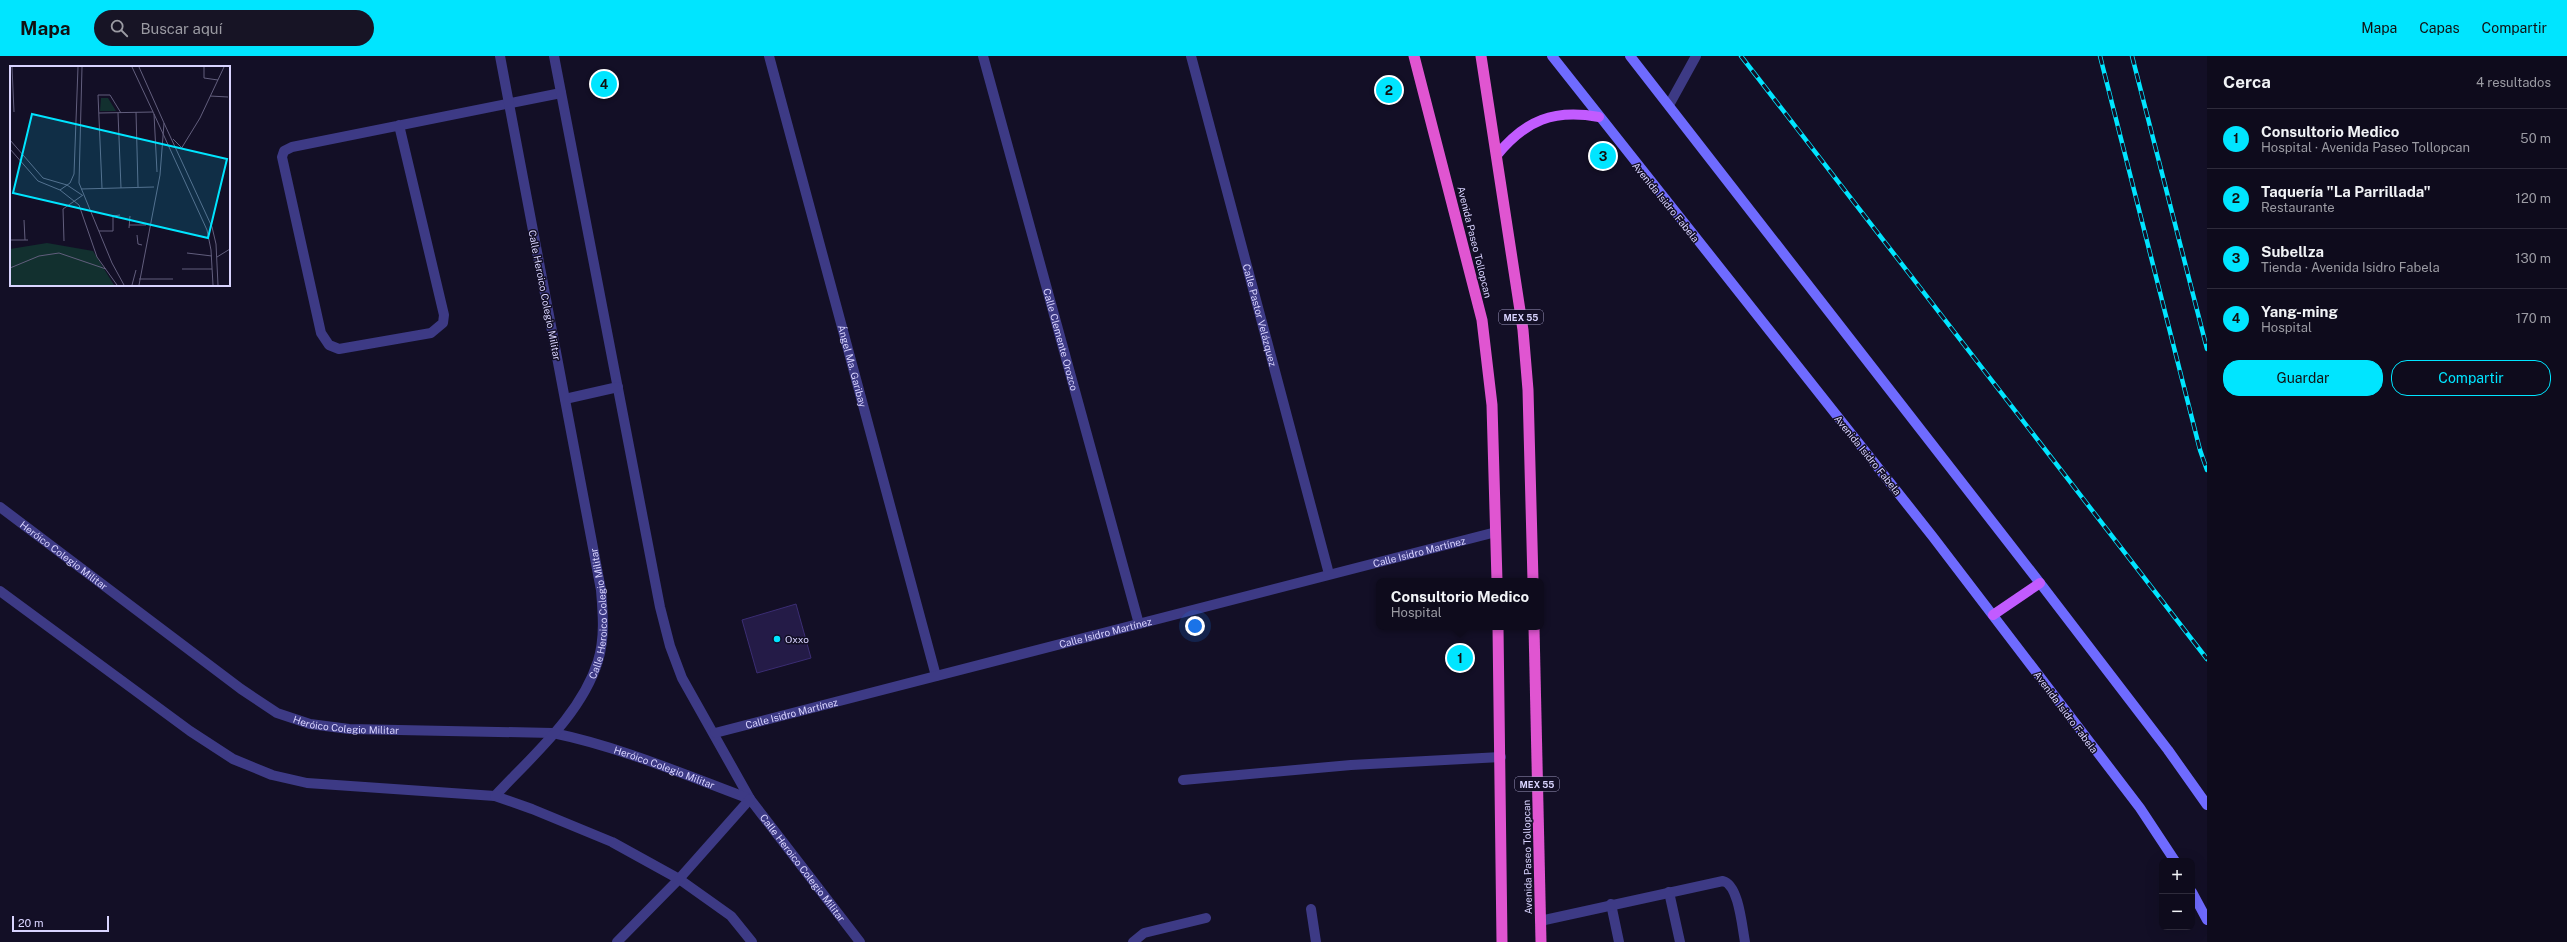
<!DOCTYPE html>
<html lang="es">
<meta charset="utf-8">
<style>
:root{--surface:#0e0b1c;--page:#171425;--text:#f1f3f6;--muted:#9b9ba3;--line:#2e2b3b;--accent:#00e5ff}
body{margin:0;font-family:"Public Sans",sans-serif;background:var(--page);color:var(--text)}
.controls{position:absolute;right:12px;bottom:12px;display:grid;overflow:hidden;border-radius:8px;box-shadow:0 4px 16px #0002}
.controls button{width:36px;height:36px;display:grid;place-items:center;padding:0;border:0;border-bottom:1px solid var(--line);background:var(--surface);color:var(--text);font:20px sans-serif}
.scale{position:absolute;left:12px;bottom:10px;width:97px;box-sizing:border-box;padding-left:4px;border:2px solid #d9d4ff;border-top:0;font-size:11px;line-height:14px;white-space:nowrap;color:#d9d4ff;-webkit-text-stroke:3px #130f26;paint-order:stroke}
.you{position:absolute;left:1195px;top:570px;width:14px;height:14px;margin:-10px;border:3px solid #fff;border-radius:50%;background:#1a73e8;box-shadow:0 0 0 6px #1a73e833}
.badge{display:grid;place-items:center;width:26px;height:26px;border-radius:50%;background:var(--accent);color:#111;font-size:13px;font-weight:700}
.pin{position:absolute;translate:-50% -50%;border:2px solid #fff;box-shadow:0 1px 4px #0006}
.popup{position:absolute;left:1376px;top:522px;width:168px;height:52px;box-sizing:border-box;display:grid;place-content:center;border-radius:8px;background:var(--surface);filter:drop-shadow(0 1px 3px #0005);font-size:13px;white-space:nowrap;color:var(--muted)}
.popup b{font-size:15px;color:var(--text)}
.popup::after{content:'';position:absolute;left:50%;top:100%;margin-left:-8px;border:8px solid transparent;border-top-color:var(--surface)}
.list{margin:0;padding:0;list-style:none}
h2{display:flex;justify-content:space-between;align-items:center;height:52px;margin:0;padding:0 16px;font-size:17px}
h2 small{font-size:13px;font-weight:400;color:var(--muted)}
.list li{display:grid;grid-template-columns:26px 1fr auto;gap:12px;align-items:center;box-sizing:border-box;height:60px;padding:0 16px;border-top:1px solid var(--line)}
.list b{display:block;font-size:15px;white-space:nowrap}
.list p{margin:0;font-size:13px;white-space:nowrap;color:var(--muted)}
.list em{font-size:13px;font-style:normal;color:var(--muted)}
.actions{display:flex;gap:8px;padding:12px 16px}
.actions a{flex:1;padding:9px 0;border:1px solid var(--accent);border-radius:16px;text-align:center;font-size:14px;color:var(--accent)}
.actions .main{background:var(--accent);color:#111}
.icon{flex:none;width:22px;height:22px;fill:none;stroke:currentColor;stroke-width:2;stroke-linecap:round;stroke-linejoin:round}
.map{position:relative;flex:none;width:2207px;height:886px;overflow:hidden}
header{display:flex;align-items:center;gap:24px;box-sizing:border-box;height:56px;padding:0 20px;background:var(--accent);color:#111}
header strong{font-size:19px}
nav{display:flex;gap:22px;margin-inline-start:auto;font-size:14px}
.search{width:280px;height:36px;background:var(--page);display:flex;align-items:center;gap:10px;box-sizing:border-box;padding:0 14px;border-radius:22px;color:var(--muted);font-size:15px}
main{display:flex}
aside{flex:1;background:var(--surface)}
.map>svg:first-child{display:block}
</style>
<header>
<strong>Mapa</strong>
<div class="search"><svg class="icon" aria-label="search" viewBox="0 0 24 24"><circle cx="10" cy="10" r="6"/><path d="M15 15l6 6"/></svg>Buscar aquí</div>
<nav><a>Mapa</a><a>Capas</a><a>Compartir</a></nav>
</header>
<main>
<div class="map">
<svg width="2207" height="886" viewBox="0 0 2207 886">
<rect width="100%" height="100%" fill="#130f26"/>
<polygon fill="#241b47" stroke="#3b2d73" points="796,548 811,602 757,617 742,564"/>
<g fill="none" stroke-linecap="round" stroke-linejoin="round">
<g stroke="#3d3a85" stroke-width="10">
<polyline points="399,69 444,259 443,267 431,277 339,293 329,289 321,277 282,101 284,95 292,91 561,37"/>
<polyline points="1183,724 1351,709 1501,701"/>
<polyline points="1669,836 1680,886"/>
<polyline points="1611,848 1619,886"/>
<path d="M 1540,865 L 1723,825 C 1739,829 1742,871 1745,886"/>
</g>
<g stroke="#3d3a85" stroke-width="10">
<path id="s1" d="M 554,0 L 660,551 L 670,590 L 682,622 L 750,743 L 860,886"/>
<path id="s2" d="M 769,0 L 936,620"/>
<path id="s3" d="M 983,0 L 1139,568"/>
<path id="s4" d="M 1191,0 L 1329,518"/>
<polyline points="1669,49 1696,0"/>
<polyline points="565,343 618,331"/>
<path id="s5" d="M 0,451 L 241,633 L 277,657 L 310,668 L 349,673 L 553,677 C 621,691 685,719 750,743"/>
<polyline points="0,535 190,675 233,703 272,719 307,727 495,740 532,753 612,786 679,823 731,860 752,886"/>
<path id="s6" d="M 715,677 L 1496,476"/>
<path id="s7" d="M 495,740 C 532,700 581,659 598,605 C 605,582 603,558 601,534 L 500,0"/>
<polyline points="1311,853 1316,886"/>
<polyline points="617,886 679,823 750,743"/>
<polyline points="1133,886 1144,877 1206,862"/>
</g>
<g stroke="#6f6bff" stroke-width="10">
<polyline points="1552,0 1933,481 2140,752 2175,805"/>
<polyline points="1630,0 2040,527 2168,694 2207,749"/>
<polyline points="2192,836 2207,864"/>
</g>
<g stroke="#c25bff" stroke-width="10">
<path d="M 1497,99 C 1526,64 1553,53 1599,61"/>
<polyline points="1993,559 2040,527"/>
</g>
<g stroke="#e055d1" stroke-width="11">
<polyline points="1414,0 1482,264 1492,349 1497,525"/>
<polyline points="1481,0 1523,274 1528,334 1533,525"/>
<polyline points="1498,571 1502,886"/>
<polyline points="1534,571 1541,886"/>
</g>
<g stroke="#00e5ff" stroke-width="4.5">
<g id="rail">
<polyline points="1741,0 2207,603"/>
<polyline points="2100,0 2200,394 2207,414"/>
<polyline points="2132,0 2207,293"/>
</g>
</g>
<use href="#rail" stroke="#130f26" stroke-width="3" stroke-dasharray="9" stroke-linecap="butt"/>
</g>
<circle fill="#00e5ff" stroke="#130f26" stroke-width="1.5" cx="777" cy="583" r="4"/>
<g text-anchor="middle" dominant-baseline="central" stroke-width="3" stroke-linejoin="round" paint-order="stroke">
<g fill="#130f26" stroke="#9e99be" stroke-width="1">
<rect x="1499" y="254" width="44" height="14" rx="3"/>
<rect x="1515" y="721" width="44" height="14" rx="3"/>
</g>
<g font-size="9" font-weight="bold" fill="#d9d4ff">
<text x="1521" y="261">MEX 55</text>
<text x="1537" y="728">MEX 55</text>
</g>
<g font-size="10" fill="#d9d4ff" stroke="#130f26">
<text transform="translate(1666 146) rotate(51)">Avenida Isidro Fabela</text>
<text transform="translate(1475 186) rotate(76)">Avenida Paseo Tollopcan</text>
<text transform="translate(545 239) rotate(79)">Calle Heroico Colegio Militar</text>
<text stroke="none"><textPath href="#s4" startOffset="268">Calle Pastor Velázquez</textPath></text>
<text stroke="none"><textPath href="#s3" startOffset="294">Calle Clemente Orozco</textPath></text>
<text stroke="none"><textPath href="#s2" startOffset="321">Ángel Ma. Garibay</textPath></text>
<text transform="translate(1868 399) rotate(51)">Avenida Isidro Fabela</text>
<text stroke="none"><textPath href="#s6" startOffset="727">Calle Isidro Martínez</textPath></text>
<text stroke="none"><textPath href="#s5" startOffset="80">Heróico Colegio Militar</textPath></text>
<text stroke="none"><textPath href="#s7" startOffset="219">Calle Heroico Colegio Militar</textPath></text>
<text stroke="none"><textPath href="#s6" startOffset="403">Calle Isidro Martínez</textPath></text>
<text transform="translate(2066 656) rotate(53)">Avenida Isidro Fabela</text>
<text stroke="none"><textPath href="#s6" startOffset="79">Calle Isidro Martínez</textPath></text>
<text stroke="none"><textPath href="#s5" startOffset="416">Heróico Colegio Militar</textPath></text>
<text stroke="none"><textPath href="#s5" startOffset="740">Heróico Colegio Militar</textPath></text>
<text transform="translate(1527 801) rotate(-91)">Avenida Paseo Tollopcan</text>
<text stroke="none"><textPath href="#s1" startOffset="861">Calle Heroico Colegio Militar</textPath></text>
</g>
<g font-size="10" fill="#d9d4ff" stroke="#130f26" text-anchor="start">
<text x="785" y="583">Oxxo</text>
</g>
</g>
<g transform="translate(10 10)">
<rect width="220" height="220" fill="#130f26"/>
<path d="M 91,32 L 98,32 L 106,45 L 90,45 ZM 37,177 L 83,185 L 104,219 L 0,219 L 0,183 Z" fill="#12302f"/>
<path fill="none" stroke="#625e7d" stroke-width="1" d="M 2,1 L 4,46M 72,1 L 69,117 L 102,197 L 114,219M 122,1 L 144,48 L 147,106M 129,1 L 154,57 L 150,109 L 129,219M 194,1 L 194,12 L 208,14M 200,30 L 218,31M 126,46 L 128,121M 89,47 L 143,46M 108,47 L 111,122M 144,48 L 197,164 L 201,184 L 203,219M 154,57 L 202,161 L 206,178 L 208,219M 163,73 L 172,82M 0,74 L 33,112 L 57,119 L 72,129M 0,83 L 28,115 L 50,124 L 69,139 L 87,191 L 107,219M 171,83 L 190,52 L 214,1M 92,122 L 88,29 L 100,29 L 111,47M 71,123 L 144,121M 50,124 L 60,117 L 64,108 L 68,1M 14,154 L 15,174M 119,159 L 136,159M 119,162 L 120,150M 89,165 L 103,165 L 103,150 L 110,149M 127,169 L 128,178 L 132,179M 0,174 L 18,174M 54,175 L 53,143 L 73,129M 177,187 L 202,190M 207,191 L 220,183M 0,202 L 29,190 L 49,187 L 96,203M 172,203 L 202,203M 129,213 L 163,213M 122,219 L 126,204"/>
<path fill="#00e5ff" fill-opacity="0.15" stroke="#00e5ff" stroke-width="2" d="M 22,48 L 217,93 L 198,172 L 3,127 Z"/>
<rect width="220" height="220" fill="none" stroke="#d9d4ff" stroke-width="2"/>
</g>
</svg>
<div class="controls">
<button>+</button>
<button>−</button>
</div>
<div class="scale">20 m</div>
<div class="you"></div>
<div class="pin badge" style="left:1460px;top:602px">1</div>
<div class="popup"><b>Consultorio Medico</b>Hospital</div>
<div class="pin badge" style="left:1389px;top:34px">2</div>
<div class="pin badge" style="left:1603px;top:100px">3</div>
<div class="pin badge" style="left:604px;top:28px">4</div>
</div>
<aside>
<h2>Cerca<small>4 resultados</small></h2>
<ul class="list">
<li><span class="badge">1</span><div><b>Consultorio Medico</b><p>Hospital · Avenida Paseo Tollopcan</p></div><em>50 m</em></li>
<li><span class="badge">2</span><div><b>Taquería &quot;La Parrillada&quot;</b><p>Restaurante</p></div><em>120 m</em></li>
<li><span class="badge">3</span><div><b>Subellza</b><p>Tienda · Avenida Isidro Fabela</p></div><em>130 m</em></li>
<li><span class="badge">4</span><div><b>Yang-ming</b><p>Hospital</p></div><em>170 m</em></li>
</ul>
<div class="actions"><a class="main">Guardar</a><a>Compartir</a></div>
</aside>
</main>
